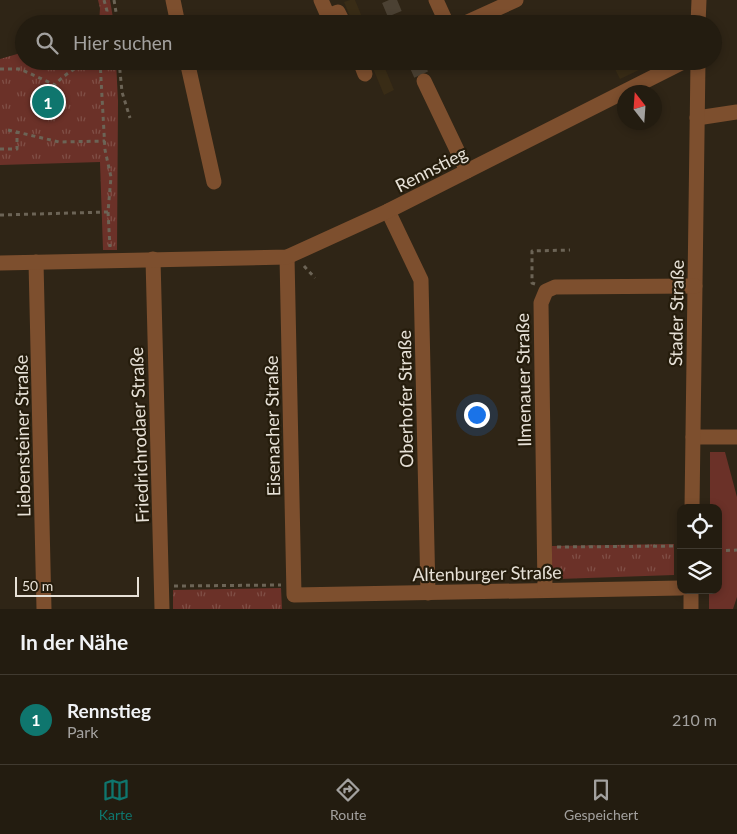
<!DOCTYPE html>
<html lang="de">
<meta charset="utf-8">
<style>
:root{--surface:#231c10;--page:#2f291e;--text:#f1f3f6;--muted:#a3a19f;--line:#403a30;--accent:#0f766e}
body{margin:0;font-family:Lato,sans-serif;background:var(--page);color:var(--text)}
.controls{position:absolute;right:15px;bottom:15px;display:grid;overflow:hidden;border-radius:10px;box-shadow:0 2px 8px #0003}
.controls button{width:45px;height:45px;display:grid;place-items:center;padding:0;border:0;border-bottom:1px solid var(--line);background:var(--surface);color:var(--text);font:25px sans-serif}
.compass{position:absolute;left:617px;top:85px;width:45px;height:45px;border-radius:50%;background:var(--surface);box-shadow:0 2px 8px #0003;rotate:343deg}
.scale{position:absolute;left:15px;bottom:12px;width:124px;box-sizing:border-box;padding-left:5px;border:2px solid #e7e1d7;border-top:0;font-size:14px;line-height:18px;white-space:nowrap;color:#e7e1d7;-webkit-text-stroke:4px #251c0c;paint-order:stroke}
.you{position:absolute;left:476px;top:414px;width:18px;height:18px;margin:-12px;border:4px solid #fff;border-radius:50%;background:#1a73e8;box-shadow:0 0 0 8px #1a73e833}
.badge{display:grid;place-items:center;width:32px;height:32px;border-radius:50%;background:var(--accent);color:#fff;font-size:16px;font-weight:700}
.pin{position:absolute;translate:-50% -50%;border:2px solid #fff;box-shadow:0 1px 5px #0006}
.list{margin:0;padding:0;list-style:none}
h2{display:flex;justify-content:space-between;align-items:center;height:65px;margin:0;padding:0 20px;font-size:21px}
h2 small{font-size:16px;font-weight:400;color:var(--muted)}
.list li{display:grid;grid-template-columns:32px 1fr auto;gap:15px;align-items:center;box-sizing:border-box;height:90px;padding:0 20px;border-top:1px solid var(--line)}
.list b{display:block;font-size:19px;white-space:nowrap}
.list p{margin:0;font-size:16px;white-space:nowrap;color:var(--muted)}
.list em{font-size:16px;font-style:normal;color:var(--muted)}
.icon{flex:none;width:28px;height:28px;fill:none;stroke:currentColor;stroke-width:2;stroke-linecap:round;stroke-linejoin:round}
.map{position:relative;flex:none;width:737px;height:609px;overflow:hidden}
.search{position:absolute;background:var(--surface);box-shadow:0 2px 8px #0003;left:15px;right:15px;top:15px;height:55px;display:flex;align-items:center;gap:12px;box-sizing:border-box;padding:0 18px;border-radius:28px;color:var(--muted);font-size:19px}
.sheet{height:155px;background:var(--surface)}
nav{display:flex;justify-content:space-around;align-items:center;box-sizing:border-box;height:70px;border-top:1px solid var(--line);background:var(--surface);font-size:14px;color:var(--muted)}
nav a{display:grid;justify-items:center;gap:2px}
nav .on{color:var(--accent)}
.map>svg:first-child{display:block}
</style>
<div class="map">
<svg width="737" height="609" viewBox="0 0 737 609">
<defs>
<pattern id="park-tufts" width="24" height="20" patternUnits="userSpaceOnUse" patternTransform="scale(1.25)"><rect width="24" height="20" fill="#6b3128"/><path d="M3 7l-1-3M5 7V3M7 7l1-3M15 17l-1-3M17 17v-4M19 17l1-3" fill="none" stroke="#804f46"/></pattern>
</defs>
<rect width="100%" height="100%" fill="#2f2516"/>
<g fill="#392c16">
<polygon points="350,0 355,0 365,24 353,24 344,2"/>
<polygon points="370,61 382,61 394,90 384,95"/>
<polygon points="611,61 634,61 639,70 620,79"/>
</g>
<polygon fill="#6b3128" points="710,452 725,452 737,497 737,597 733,609 709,609 709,590 718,590 718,508 710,508"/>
<g fill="url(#park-tufts)">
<polygon points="98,0 110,0 114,24 99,24 100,8"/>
<polygon points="24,52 24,61 116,61 118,101 117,250 103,250 100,162 0,165 0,59"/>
<polygon points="674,544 674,575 559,579 552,572 552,546"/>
<polygon points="281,588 282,609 173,609 173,590"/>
</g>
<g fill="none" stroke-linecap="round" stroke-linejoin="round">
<g stroke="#4b4133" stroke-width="15" stroke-dasharray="15 8" stroke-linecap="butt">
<polyline points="389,0 399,24"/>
<polyline points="415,61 424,81"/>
</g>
<g stroke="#6c6456" stroke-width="3" stroke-dasharray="4 4" stroke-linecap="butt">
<polyline points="104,0 107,11 105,24"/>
<polyline points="114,0 118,24"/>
<polyline points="100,61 105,150 111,177 108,212 110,247"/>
<polyline points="119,61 122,92 130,118"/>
<path d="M 0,69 L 20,69 L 55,85 C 62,76 77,67 87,61"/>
<polyline points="8,130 59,142 105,141"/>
<polyline points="0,149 17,149 17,132"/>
<polyline points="0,215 108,212"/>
<polyline points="304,266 315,278"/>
<polyline points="535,284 532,283 532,251 570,250"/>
<polyline points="557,547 681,546"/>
<polyline points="718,551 737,550"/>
<polyline points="174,586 281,585"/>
</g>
<g stroke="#7d4f2e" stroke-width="15">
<polyline points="173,0 178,24"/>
<polyline points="321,0 328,16 338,12 344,24"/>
<polyline points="436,0 447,24"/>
<polyline points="463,24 516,0"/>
<polyline points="698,24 699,0"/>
<polyline points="187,61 214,182"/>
<polyline points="360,61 365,74"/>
<polyline points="424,81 467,171"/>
<polyline points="697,118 737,112"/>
<polyline points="388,211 421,280 428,593"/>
<polyline points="287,257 294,595 681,588"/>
<polyline points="153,259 162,609"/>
<polyline points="36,262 44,609"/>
<polyline points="0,263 287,257 388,211 685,61"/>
<polyline points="693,437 737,437"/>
<polyline points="692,508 698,61"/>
<polyline points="545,590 541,303 546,291 555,287 695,286"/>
<polyline points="691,609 691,590"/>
</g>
</g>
<g text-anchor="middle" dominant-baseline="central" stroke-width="4.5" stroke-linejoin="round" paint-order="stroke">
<g font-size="18" fill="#e7e1d7" stroke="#251c0c">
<text transform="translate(431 169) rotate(-27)">Rennstieg</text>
<text transform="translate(676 313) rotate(-89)">Stader Straße</text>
<text transform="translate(523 380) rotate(-91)">Ilmenauer Straße</text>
<text transform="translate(405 399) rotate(-91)">Oberhofer Straße</text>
<text transform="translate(272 426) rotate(-91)">Eisenacher Straße</text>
<text transform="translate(139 435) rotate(-92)">Friedrichrodaer Straße</text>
<text transform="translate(22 436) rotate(-91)">Liebensteiner Straße</text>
<text transform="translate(487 573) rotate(-1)">Altenburger Straße</text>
</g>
</g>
</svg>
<div class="controls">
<button><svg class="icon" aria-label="locate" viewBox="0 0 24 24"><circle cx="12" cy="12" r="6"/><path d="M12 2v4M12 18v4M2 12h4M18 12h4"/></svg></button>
<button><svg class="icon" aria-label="layers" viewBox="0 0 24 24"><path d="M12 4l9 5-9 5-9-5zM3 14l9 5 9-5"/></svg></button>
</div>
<svg class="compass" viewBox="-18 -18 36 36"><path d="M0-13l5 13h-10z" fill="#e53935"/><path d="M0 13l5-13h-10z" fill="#a3a19f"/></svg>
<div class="scale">50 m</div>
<div class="you"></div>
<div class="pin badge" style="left:48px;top:102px">1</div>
<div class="search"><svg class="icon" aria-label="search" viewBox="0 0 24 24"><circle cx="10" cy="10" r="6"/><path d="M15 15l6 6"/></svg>Hier suchen</div>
</div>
<section class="sheet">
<h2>In der Nähe<small></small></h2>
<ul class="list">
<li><span class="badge">1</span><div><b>Rennstieg</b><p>Park</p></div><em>210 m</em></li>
</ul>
</section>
<nav>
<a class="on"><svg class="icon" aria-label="map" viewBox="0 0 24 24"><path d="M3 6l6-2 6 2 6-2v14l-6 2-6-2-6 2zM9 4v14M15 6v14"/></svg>Karte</a>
<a><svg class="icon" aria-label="directions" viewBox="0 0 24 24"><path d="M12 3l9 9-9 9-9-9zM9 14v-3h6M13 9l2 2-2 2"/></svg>Route</a>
<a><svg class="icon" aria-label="saved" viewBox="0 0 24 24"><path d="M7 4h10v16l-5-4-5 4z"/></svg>Gespeichert</a>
</nav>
